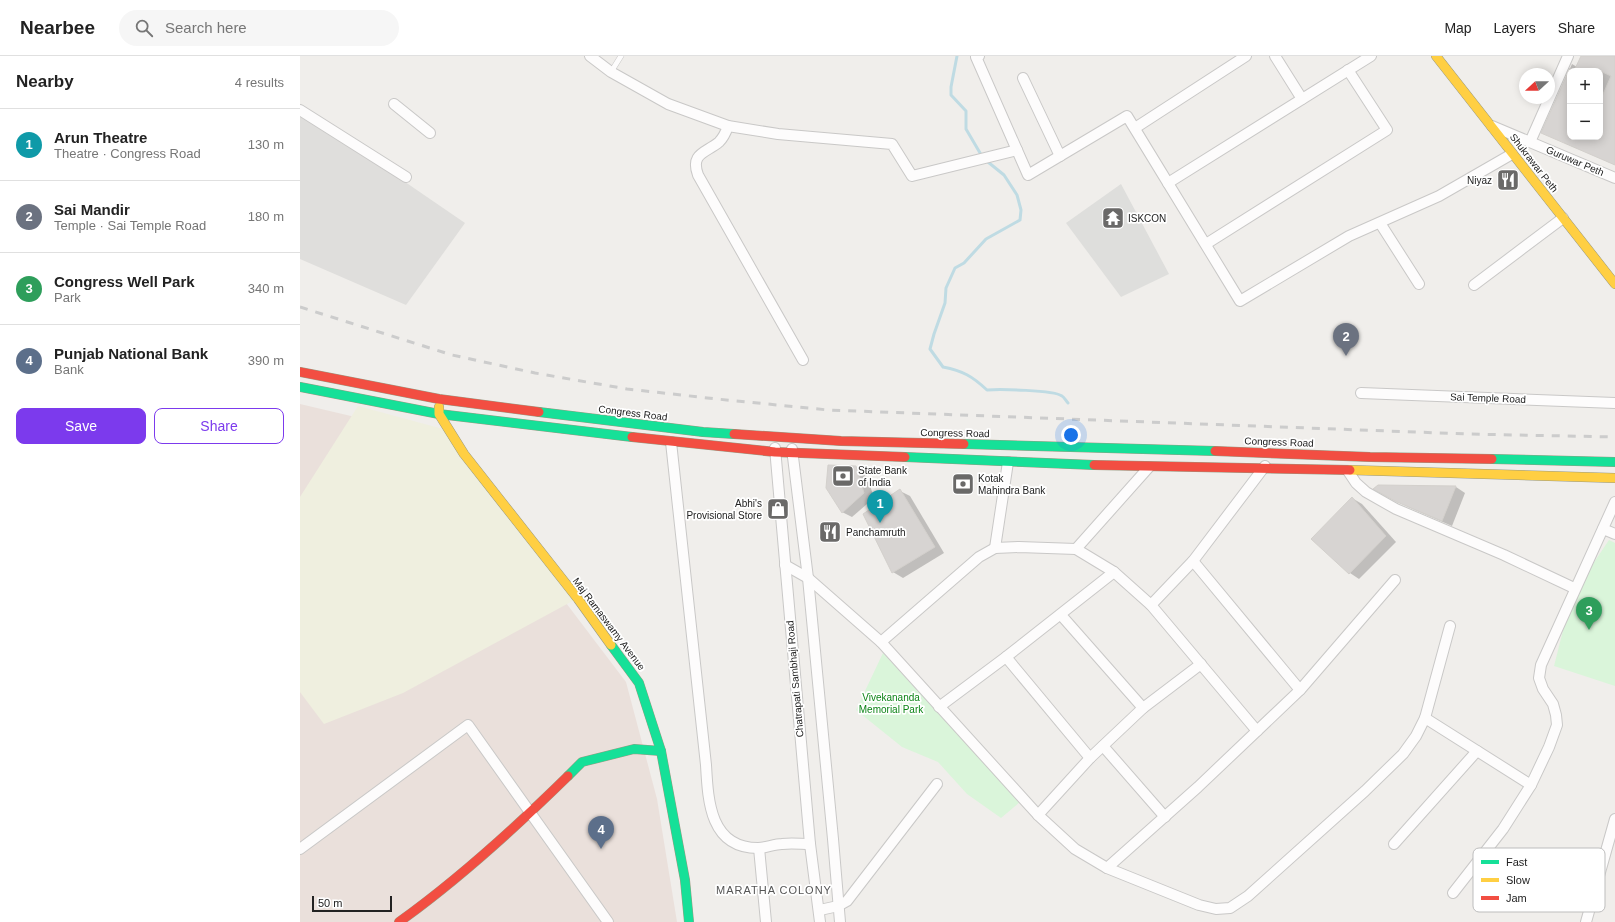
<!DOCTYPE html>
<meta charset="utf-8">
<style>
:root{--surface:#fff;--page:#f6f6f6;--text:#222;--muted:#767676;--line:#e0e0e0;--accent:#7c3aed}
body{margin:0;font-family:Arial,sans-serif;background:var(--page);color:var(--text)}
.controls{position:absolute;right:12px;top:12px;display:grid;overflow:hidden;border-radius:8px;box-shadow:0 2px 10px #0003}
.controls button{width:36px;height:36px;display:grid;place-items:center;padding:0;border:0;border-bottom:1px solid var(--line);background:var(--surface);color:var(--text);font:20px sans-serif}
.compass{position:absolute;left:1219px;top:12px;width:36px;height:36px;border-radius:50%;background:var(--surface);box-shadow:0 2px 10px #0003;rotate:249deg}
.scale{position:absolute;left:12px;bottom:10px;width:80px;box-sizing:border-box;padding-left:4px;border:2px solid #222;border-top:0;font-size:11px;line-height:14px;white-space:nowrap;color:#222;-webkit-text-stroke:3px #fff;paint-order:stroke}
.you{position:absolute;left:771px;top:379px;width:14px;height:14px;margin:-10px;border:3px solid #fff;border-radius:50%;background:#1a73e8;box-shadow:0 0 0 6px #1a73e833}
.badge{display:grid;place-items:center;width:26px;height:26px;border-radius:50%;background:var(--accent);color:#fff;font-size:13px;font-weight:700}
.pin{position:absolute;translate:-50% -33px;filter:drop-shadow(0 1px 2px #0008)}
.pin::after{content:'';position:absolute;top:21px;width:14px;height:12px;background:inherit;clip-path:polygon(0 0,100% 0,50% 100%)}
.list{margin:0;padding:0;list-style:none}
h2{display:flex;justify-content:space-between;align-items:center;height:52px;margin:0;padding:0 16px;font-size:17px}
h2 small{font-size:13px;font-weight:400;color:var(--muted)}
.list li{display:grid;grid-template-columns:26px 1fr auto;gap:12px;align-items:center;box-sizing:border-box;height:72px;padding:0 16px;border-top:1px solid var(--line)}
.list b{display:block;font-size:15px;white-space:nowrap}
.list p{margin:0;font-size:13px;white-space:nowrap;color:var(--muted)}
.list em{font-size:13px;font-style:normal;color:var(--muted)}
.actions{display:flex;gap:8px;padding:12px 16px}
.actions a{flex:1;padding:9px 0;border:1px solid var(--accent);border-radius:8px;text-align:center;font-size:14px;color:var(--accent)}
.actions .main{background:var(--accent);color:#fff}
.icon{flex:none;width:22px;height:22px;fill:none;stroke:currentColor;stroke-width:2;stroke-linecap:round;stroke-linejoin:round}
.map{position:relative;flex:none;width:1315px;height:866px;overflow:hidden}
header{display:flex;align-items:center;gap:24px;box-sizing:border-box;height:56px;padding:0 20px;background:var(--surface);border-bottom:1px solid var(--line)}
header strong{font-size:19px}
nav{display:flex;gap:22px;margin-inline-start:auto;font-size:14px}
.search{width:280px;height:36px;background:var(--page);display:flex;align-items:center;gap:10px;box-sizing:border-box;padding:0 14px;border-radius:22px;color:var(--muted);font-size:15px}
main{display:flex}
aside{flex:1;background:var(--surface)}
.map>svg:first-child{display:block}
</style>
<header>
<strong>Nearbee</strong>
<div class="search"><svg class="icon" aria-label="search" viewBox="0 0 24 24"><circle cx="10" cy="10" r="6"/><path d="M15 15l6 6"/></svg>Search here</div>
<nav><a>Map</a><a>Layers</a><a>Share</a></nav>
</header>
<main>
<aside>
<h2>Nearby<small>4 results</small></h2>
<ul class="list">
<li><span class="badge" style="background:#0f9aa8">1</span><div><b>Arun Theatre</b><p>Theatre · Congress Road</p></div><em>130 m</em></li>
<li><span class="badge" style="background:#6b7280">2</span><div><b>Sai Mandir</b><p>Temple · Sai Temple Road</p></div><em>180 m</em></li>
<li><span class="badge" style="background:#2e9e5b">3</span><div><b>Congress Well Park</b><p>Park</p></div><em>340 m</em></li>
<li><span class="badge" style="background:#5c6f8a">4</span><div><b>Punjab National Bank</b><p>Bank</p></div><em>390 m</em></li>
</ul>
<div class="actions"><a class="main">Save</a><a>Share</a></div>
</aside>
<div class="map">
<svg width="1315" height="866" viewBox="0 0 1315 866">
<rect width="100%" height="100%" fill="#f0eeeb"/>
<polygon fill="#dfdedc" points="0,54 165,167 106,249 0,203"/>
<polygon fill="#dededc" points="821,128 869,218 821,241 766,167"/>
<polygon fill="#eae0db" points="0,348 140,381 326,626 357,743 377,866 0,866"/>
<polygon fill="#efefdf" points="58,350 143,373 280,541 103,637 24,668 0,636 0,441"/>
<g fill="#daf5da">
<polygon points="1309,484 1315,487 1315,630 1254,610 1272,539"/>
<polygon points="583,597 720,746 701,762 667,738 638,706 602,691 556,654"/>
</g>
<g fill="#0003" fill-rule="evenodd">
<path d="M 1282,0 L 1315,0 L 1315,109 L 1242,76 L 1272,8 L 1277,11 ZM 1270,15 L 1300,15 L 1300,81 L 1270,81 Z"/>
<polygon points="556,411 566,417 574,442 552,461 542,456"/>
<polygon points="1078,430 1156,431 1165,437 1152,470 1108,451 1075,432"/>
<polygon points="600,435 610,440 644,497 603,522 593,516"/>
<polygon points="1052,442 1062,448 1096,486 1059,523 1050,517"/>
</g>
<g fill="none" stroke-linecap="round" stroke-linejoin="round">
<path stroke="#bfdbe3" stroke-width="3" d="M 657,0 L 651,31 L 651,39 L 666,55 L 666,73 L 683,102 L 704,119 L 717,139 L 721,154 L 720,164 L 686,183 L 664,207 L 655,212 L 646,232 L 645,247 L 634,278 L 630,293 L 643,311 C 663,315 672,320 687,334 C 699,333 754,334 762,340 C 764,341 766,345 768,347"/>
</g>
<g fill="#d7d4d2" stroke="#d3d0cc">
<polygon points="1281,0 1315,0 1315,109 1241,77 1270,12 1270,81 1300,81 1300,45 1311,20 1300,15 1274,15"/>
<polygon points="528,409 556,410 564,437 542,457 526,432"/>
<polygon points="1078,429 1156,430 1142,465 1097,446 1073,433"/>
<polygon points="600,433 635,491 592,517 563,458"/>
<polygon points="1052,441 1086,480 1049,518 1011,483"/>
</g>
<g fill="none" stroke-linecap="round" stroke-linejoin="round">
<g stroke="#c9c8c7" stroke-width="6">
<polyline id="lane" points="311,16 321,0"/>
</g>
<g stroke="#c9c8c7" stroke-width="12">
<g id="street">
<polyline points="290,0 311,16 368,48 428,70 478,78 592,88 612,120 717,94"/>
<polyline points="679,0 676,1 728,119 827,60 940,245 1049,180 1139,140 1212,98"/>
<polyline points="975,0 1002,43"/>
<polyline points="723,22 760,100"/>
<polyline points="94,48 130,77"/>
<polyline points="0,54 106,121"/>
<path d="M 428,70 C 426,76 424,81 419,86 C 406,97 390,97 398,119 L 503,304"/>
<polyline points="1192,70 1315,122"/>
<polyline points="835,72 946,0"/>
<polyline points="1230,86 1268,0"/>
<polyline points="868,127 1071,0"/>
<polyline points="1080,167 1119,228"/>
<polyline points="906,188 1087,74 1048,14"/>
<polyline points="1174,229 1263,162"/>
<polyline points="1061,337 1315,347"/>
<path d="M 371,386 L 406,709 C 408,745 410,792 458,792 C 466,792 474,788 482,788 C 491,787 501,788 510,788"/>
<polyline points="475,392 510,788 520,866"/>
<polyline points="492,393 508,522 533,783 540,866"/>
<polyline points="1048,415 1056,427 1066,436 1096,453 1204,499 1274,532"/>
<polyline points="1303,473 1315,478"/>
<polyline points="695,492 708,406"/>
<polyline points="776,493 849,411"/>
<polyline points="485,509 508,522 581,586 679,501 695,492 719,491 776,493 814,516 851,549 957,675"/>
<polyline points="851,549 893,505 965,410"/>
<polyline points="761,559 843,652"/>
<polyline points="581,586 738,759 775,793 807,812 899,849 916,853 930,852 948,840 1065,735 1103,698 1116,680 1125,662 1150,570"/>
<polyline points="706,601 790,702"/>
<polyline points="1000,634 1095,524"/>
<polyline points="639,651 706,601 814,516"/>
<polyline points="1125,662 1231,729"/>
<polyline points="803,690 865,761"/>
<polyline points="738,759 790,702 843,652 901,608"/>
<polyline points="1094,788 1177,695"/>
<polyline points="459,792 466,866"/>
<polyline points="0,793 168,669 308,866"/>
<polyline points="807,812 898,731 1000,634 893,505"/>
<polyline points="1153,837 1203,773 1231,729 1249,691 1257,669 1256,659 1253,648 1243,633 1239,622 1241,609 1315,446"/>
<polyline points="520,854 538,850 547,845 637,728"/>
<polyline points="1286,866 1315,763"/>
</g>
</g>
<g stroke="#999a82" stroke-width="10">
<g id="fast">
<polyline points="0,331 139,358 332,381"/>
<polyline points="239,356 403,376 434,378"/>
<polyline points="664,388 915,395"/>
<polyline points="605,401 794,409"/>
<polyline points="1192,403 1315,406"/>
<polyline points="311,589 339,627 361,695 385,824 389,866"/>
<polyline points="268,720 282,706 334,693 361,695"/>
</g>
</g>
<g stroke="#999a82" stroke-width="10">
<g id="slow">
<polyline points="1136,0 1315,228"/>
<polyline points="139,351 139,358 164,398 278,543 311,589"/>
<polyline points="1050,414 1315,422"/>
</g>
</g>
<g stroke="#999a82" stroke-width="10">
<g id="jam">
<polyline points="0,316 139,343 239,356"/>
<polyline points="434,378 541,385 664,388"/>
<polyline points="332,381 475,396 605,401"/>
<polyline points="915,395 1070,401 1192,403"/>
<polyline points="794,409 1050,414"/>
<path d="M 99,866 C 159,823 215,772 268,720"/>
</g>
</g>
<use href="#lane" stroke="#fdfcfc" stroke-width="5"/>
<use href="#street" stroke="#fdfcfc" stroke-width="10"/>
<use href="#fast" stroke="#16e098" stroke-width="9"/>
<use href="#slow" stroke="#ffcf43" stroke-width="9"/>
<use href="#jam" stroke="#f24e42" stroke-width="9"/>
<polyline stroke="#ccc" stroke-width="3" stroke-dasharray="8 8" stroke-linecap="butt" points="0,251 152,299 235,317 327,333 417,343 528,354 1168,378 1315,381"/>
</g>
<defs>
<g id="restaurant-square" transform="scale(1.15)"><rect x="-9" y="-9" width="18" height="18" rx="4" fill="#6a6968" stroke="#fff"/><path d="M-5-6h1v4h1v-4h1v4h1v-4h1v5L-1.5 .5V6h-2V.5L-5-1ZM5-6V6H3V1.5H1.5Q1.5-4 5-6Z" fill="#fff"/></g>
<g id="temple-square" transform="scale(1.15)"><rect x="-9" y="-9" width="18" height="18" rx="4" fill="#6a6968" stroke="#fff"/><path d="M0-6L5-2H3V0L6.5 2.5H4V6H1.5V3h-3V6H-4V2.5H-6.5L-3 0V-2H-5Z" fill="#fff"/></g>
<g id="bank-square" transform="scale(1.15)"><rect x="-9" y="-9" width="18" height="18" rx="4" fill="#6a6968" stroke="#fff"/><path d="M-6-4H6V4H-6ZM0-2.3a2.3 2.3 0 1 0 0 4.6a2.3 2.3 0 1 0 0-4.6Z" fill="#fff"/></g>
<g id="shop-square" transform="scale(1.15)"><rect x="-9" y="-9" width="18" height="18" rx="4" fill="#6a6968" stroke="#fff"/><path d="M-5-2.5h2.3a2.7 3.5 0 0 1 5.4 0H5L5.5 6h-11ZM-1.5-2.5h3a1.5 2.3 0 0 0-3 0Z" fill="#fff"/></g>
</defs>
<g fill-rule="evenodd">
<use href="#restaurant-square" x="1208" y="124"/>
<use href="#temple-square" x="813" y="162"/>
<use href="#bank-square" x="543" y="420"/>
<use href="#bank-square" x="663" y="428"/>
<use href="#shop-square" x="478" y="453"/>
<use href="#restaurant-square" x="530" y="476"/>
</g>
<g text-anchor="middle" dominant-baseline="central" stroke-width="3.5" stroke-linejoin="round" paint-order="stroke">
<g font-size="10" fill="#222" stroke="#fff">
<text transform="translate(1275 105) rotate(23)">Guruwar Peth</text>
<text transform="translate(1234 107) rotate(52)">Shukrawar Peth</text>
<text transform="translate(1188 342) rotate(2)">Sai Temple Road</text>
<text transform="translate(333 357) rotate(7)">Congress Road</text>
<text transform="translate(655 377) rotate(1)">Congress Road</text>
<text transform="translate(979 386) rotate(2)">Congress Road</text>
<text transform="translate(309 568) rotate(53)">Maj Ramaswamy Avenue</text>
<text transform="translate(495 623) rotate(-95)">Chatrapati Sambhaji Road</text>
</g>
<g font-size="10" fill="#222" stroke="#fff" text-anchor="start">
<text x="1192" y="124" text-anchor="end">Niyaz</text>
<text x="828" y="162">ISKCON</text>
<text x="558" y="414">State Bank<tspan x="558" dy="12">of India</tspan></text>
<text x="678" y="422">Kotak<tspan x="678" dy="12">Mahindra Bank</tspan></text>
<text x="462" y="447" text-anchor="end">Abhi's<tspan x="462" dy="12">Provisional Store</tspan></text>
<text x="546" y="476">Panchamruth</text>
</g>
<g font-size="10" fill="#0c8416" stroke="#fff">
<text x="591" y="641">Vivekananda<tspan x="591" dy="12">Memorial Park</tspan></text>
</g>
<g font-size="11" letter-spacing="1" fill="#555" stroke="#fff">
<text x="474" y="834">MARATHA COLONY</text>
</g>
</g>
<rect x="1173" y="792" width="132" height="64" rx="6" fill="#fff" stroke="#bdbdbd" stroke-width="1"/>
<rect x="1181" y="804" width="18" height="4" fill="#16e098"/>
<rect x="1181" y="822" width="18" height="4" fill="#ffcf43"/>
<rect x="1181" y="840" width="18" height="4" fill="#f24e42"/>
<g font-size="11" fill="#222">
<text x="1206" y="810">Fast</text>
<text x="1206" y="828">Slow</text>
<text x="1206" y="846">Jam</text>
</g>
</svg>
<div class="controls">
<button>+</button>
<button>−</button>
</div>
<svg class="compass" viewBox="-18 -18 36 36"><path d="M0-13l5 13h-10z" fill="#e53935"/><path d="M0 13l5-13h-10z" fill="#767676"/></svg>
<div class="scale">50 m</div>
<div class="you"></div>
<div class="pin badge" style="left:580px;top:467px;background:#0f9aa8">1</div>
<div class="pin badge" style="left:1046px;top:300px;background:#6b7280">2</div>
<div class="pin badge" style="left:1289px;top:574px;background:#2e9e5b">3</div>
<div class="pin badge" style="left:301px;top:793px;background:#5c6f8a">4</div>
</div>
</main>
